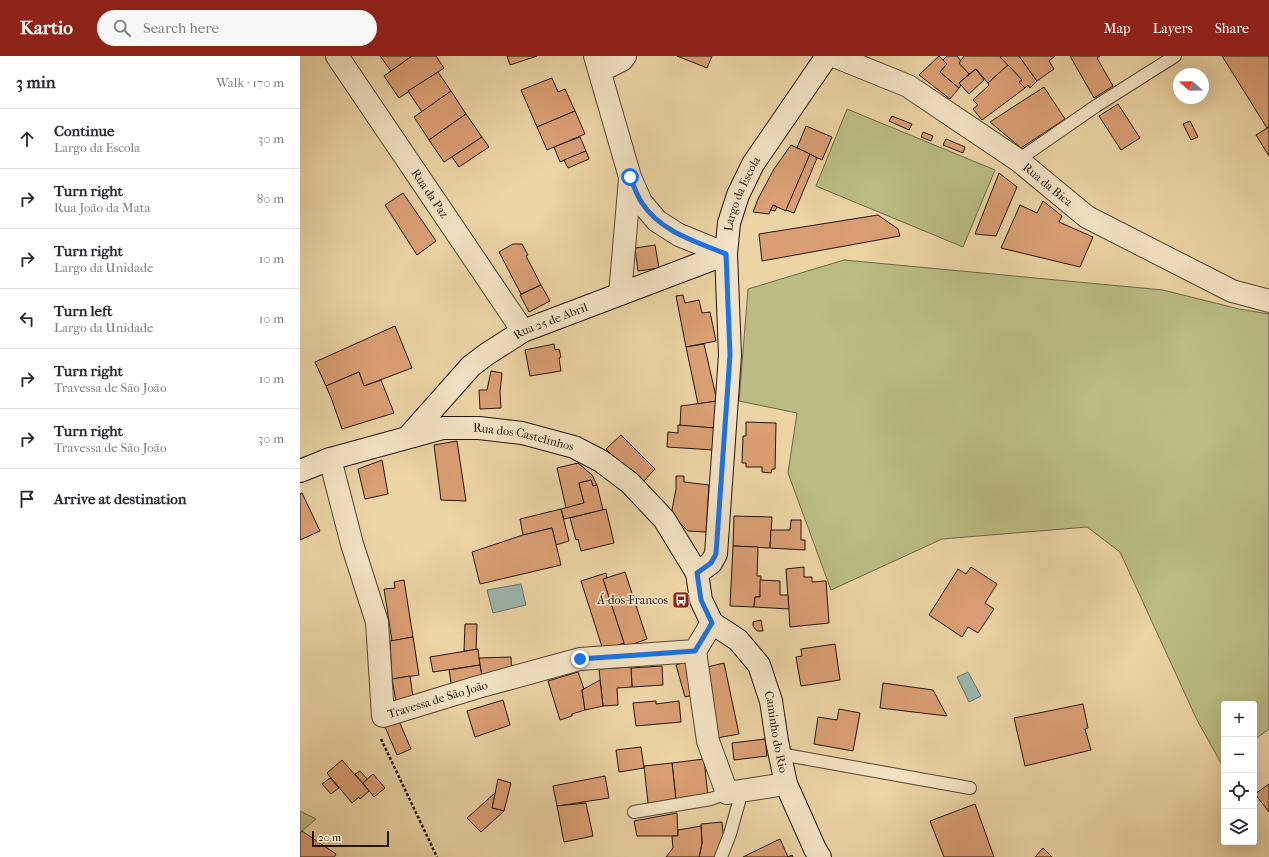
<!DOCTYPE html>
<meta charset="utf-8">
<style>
:root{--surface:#fff;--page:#f7f7f7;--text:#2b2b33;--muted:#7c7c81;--line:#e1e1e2;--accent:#8f2418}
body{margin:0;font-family:"IM FELL French Canon",serif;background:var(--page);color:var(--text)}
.controls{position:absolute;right:12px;bottom:12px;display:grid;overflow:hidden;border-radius:4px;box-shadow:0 4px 16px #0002}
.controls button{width:36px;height:36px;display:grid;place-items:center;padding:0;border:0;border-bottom:1px solid var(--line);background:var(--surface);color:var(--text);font:20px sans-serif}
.compass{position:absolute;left:873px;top:12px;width:36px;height:36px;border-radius:50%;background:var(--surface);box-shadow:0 4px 16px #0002;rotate:290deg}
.scale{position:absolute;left:12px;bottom:10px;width:77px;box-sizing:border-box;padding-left:4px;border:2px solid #24150b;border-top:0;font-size:11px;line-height:14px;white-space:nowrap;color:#24150b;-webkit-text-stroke:3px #f3e3c4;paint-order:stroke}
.stop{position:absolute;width:12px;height:12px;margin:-9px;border:3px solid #1a73e8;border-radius:50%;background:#fff}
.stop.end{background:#1a73e8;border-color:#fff;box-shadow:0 1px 4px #0008}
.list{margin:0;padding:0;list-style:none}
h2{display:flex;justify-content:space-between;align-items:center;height:52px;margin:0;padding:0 16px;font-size:17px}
h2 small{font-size:13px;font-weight:400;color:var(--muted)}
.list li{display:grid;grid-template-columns:26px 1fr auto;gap:12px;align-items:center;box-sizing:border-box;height:60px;padding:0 16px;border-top:1px solid var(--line)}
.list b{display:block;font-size:15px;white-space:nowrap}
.list p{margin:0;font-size:13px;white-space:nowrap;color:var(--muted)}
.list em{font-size:13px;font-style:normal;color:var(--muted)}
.icon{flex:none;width:22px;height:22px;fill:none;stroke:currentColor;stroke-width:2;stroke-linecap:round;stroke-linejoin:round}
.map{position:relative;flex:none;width:969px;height:801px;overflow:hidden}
header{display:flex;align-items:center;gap:24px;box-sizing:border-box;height:56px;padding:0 20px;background:var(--accent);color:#fff}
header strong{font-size:19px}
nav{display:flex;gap:22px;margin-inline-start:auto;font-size:14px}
.search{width:280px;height:36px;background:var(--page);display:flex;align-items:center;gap:10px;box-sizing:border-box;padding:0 14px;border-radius:22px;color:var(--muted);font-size:15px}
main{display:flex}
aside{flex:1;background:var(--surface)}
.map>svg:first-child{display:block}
</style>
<header>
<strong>Kartio</strong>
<div class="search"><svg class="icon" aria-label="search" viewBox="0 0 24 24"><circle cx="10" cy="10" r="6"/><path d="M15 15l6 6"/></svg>Search here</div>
<nav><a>Map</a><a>Layers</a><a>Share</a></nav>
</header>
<main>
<aside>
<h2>3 min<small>Walk · 170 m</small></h2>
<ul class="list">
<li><svg class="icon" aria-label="ahead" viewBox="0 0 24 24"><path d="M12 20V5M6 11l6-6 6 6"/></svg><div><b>Continue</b><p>Largo da Escola</p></div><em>30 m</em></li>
<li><svg class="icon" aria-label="right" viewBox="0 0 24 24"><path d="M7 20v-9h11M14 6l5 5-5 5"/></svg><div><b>Turn right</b><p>Rua João da Mata</p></div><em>80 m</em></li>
<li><svg class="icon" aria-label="right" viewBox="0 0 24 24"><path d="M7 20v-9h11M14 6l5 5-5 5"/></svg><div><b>Turn right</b><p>Largo da Unidade</p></div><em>10 m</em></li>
<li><svg class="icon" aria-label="left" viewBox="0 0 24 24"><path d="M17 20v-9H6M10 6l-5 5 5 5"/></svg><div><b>Turn left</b><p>Largo da Unidade</p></div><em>10 m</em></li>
<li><svg class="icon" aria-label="right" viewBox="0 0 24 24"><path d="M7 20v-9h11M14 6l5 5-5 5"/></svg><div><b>Turn right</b><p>Travessa de São João</p></div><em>10 m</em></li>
<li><svg class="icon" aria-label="right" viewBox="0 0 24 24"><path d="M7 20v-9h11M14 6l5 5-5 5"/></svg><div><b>Turn right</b><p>Travessa de São João</p></div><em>30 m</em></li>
<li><svg class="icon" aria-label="arrive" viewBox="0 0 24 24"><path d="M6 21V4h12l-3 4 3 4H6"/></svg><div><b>Arrive at destination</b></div></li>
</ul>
</aside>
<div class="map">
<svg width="969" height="801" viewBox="0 0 969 801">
<rect width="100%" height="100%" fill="#ecd4a5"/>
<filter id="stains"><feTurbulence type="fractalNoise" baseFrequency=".005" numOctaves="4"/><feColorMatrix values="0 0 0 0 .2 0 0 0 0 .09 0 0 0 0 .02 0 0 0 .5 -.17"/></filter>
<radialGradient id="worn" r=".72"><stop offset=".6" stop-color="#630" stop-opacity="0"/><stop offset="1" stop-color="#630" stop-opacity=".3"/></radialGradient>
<g fill="#babc84" stroke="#6f6848">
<polygon points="547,53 695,114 663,191 516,130"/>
<polygon points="544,204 863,234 939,253 969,258 969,673 954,684 954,648 924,648 924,705 921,707 897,664 820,496 787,471 642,483 531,534 488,417 497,357 439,345 448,233"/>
<polygon points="0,755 16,763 2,775 0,774"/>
</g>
<g fill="#9ab7ad" stroke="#6b766c">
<polygon points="221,528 226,549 193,557 187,534"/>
<polygon points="668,616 681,640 669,646 657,621"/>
</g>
<g fill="#da9f73" stroke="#24150b">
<polygon points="80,0 112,0 91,15"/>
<polygon points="112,0 136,0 144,12 99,42 84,20"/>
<polygon points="207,0 237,0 210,9"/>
<polygon points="377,0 412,0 407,12"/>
<polygon points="639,0 647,8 640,16 659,32 650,43 619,19"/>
<polygon points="647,0 657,0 661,5 659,7 669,18 659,27 661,29 659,32 640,16 647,8 643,4"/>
<polygon points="664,0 700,0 708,9 688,27 676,13 669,18 659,7"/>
<polygon points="702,0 719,0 737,25 730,32 728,29 725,32 719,26 722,24 700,1"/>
<polygon points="719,0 755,0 749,5 754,13 737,25"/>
<polygon points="770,0 800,0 797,2 813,30 794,42"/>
<polygon points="922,0 969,0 969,71 967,72"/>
<polygon points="708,9 722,24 719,26 725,32 682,64 673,53 678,49 673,44 689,29 688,27"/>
<polygon points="676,13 684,24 669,38 659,27"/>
<polygon points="138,16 151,35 122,56 108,35"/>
<polygon points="252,22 258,36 265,33 275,55 237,71 221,34"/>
<polygon points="744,31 765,63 721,92 690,66"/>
<polygon points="151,35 166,58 129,84 114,61"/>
<polygon points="818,48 840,82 821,94 799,60"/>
<polygon points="275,55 285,78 247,94 237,71"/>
<polygon points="166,58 182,81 144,106 129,84"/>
<polygon points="592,60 612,68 609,74 589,65"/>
<polygon points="890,65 898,81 891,84 883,68"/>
<polygon points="506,70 532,81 522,104 497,92"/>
<polygon points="969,71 969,100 956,79"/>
<polygon points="623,76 633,80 631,85 621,81"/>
<polygon points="182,81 189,91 159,111 152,101"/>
<polygon points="280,81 286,95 260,106 254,91"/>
<polygon points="646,83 665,91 663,97 643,89"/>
<polygon points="491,89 510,98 486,155 473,149 469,158 453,156 458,143 474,113"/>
<polygon points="286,95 289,103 268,112 264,104"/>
<polygon points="510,98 517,102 494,157 486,154"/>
<polygon points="699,117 717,131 696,180 675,178"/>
<polygon points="103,137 136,185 117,199 85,149"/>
<polygon points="743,145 762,160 759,166 793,181 780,211 701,192 720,149 737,157"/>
<polygon points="473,149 477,151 475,155 471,154"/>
<polygon points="578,159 598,173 600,180 462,205 459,178"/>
<polygon points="213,188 222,188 228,199 226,200 241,229 221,238 199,196"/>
<polygon points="355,189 359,212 338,215 335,192"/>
<polygon points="241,229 250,245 229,256 220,239"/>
<polygon points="383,239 385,247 399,244 402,257 410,256 416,285 386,291 376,240"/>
<polygon points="95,270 112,312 64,330 59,316 26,330 15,306"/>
<polygon points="254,288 255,294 259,293 261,301 259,302 261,315 230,320 225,294"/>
<polygon points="404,288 417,345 398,348 386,291"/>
<polygon points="191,315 202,317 200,336 201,352 180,353 179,334 187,334"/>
<polygon points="59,316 64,330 81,324 94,357 42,373 32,344 26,330"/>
<polygon points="417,345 415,372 380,370 381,350"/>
<polygon points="446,366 476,367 475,413 472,413 471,417 462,416 462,411 446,411 446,407 442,407 443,380 446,380"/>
<polygon points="378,369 415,372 414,394 367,391 368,376 378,377"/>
<polygon points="321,379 355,413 341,428 306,393"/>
<polygon points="157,385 166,445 141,444 134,389"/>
<polygon points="82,404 88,438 65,443 58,413"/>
<polygon points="278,407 292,419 297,429 293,430 291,424 279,427 284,447 266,452 257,412"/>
<polygon points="376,420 384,420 384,426 409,429 406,476 388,475 371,459 376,433"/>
<polygon points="291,424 293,430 297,429 303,454 264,463 261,453 284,447 279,427"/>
<polygon points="2,437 20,475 0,484 0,438"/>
<polygon points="261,453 269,485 256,489 252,472 223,479 220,463"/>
<polygon points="306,453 314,487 281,495 278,483 276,484 270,462"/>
<polygon points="434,460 472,461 470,492 433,490"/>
<polygon points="491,464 501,464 501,484 505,484 505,494 470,492 471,474 490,474"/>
<polygon points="252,472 261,509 180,528 172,496 223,479"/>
<polygon points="433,490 458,491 457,520 461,520 460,541 455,541 454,551 430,550"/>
<polygon points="504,511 504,521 512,521 512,526 526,525 529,567 490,571 486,513"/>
<polygon points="671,511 697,528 685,547 694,553 678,577 668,571 662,581 629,559 658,513 666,518"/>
<polygon points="325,516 347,583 325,591 303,523"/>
<polygon points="306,517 307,522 303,523 324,587 303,594 281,525"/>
<polygon points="104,524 113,581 92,585 84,533 95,532 94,526"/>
<polygon points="460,524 480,525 480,539 488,539 489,553 454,551 455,541 460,541"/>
<polygon points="461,564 463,575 457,575 453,570 453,566"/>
<polygon points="165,568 177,568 176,594 164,595"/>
<polygon points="113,581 119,619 92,623 90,585"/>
<polygon points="535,588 540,624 501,630 496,601 502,600 501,593"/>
<polygon points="178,593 180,609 133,616 130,601"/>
<polygon points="211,601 212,625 183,626 179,602"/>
<polygon points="388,605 397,638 385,641 376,609"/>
<polygon points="424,607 439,678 417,682 399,613"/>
<polygon points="180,609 183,626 153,639 149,614"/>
<polygon points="362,610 363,629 332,631 331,612"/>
<polygon points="331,611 332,631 317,632 318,649 303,650 299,613"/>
<polygon points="278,616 284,633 282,634 285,654 272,658 272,660 260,664 248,625"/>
<polygon points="110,620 114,648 97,651 92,623"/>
<polygon points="300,624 303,650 285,654 282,634"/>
<polygon points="583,627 633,634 647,660 580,652"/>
<polygon points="203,644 210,669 175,681 167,655"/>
<polygon points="356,645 356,648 379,645 381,666 336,670 333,647"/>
<polygon points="783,648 788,672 785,673 791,694 725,710 714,662"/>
<polygon points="539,653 560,657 553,695 514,688 518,661 537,664"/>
<polygon points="99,665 111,693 97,699 85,671"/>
<polygon points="465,683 467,700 434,704 432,687"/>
<polygon points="341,691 344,712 319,716 316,694"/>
<polygon points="404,703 408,740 376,744 372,707"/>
<polygon points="42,704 69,735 60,743 59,741 52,747 27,717"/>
<polygon points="372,707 376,744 348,747 344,710"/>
<polygon points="60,715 68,724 63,727 55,718"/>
<polygon points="73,718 85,732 74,741 63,727"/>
<polygon points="305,720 309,742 257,750 253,730"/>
<polygon points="30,722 39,732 31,738 22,728"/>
<polygon points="198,723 211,727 204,755 192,752"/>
<polygon points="969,728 969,756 955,738"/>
<polygon points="195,737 192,752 204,755 181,776 167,762"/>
<polygon points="286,747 293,780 264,786 257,750"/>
<polygon points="675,748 694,801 644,801 630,765"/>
<polygon points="377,757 378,780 337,780 334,765"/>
<polygon points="422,766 424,787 418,801 399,801 402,787 401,768"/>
<polygon points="401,770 402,787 399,801 366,801 373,792 372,780 378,780 378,774"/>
<polygon points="2,775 36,798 34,801 0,801 0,777"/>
<polygon points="480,783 488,801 492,799 493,801 443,801"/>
<polygon points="743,792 752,801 735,801"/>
</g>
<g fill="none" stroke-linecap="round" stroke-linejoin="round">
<g stroke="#564532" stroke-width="14">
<g id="lane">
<polyline points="718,104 796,50 875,0"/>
<polyline points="480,698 670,732"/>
<polyline points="334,756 411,743 427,737"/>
<polyline points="421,801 430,778 442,735"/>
</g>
</g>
<g stroke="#564532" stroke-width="24">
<g id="street">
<path id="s1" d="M 37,0 L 223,275"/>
<polyline points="295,0 330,121 341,146 357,165 379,179 426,198"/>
<path id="s2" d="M 534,0 L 608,30 L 718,104 L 787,161 L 932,235 L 969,245"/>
<polyline points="300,15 322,4 325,0"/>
<polyline points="320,238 330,123"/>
<path id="s3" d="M 30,403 L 52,488 L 77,566 L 83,660 L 178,631 L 280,603 L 395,595 L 412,567"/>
<polyline points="395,595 408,685 427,737 486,728"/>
</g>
</g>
<g stroke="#24150b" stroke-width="24">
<g id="secondary">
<path id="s4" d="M 108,381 L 171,310 L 187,298 L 223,275 L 426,198"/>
<path id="s5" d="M 0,415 L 30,403 L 143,372 L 179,372 L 222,377 L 274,391 L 301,405 L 330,427 L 364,463 L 397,517 L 401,544 L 412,567 L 438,584 L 459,609 L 471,645 L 477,685 L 486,728 L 515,793 L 520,801"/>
<path id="s6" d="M 397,517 L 411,507 L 416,498 L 430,299 L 426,198 L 429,167 L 438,139 L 453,108 L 527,0"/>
</g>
</g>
<polyline stroke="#24150b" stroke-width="2.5" stroke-dasharray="3 2" stroke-linecap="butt" points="81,683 137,801"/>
<use href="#lane" stroke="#f3e3c4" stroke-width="12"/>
<use href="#street" stroke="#f3e3c4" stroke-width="22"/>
<use href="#secondary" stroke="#f3e3c4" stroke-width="22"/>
</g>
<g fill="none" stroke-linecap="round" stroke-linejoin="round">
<path stroke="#1a73e8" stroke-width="5" d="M 280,603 L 395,595 L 412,567 L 401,544 L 397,517 L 411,507 L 416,498 L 430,299 L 426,198 C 395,185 361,176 342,147 C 337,140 334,130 330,121"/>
</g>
<defs>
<g id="bus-square" transform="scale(0.9)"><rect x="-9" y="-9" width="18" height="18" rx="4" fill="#8f2418" stroke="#f3e3c4"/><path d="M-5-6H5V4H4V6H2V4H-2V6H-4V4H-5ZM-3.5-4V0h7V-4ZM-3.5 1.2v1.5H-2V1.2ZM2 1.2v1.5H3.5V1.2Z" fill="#fff"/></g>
</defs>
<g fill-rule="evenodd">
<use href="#bus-square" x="381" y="544"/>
</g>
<g text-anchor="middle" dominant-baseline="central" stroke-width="3.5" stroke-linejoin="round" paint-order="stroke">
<g font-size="12" fill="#24150b" stroke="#f3e3c4">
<text stroke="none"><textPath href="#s2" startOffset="251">Rua da Bica</textPath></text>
<text stroke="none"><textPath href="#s1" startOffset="166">Rua da Paz</textPath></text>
<text stroke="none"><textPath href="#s6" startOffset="391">Largo da Escola</textPath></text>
<text stroke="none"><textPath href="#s4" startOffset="187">Rua 25 de Abril</textPath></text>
<text stroke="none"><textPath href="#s5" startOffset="231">Rua dos Castelinhos</textPath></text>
<text stroke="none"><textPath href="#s3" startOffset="321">Travessa de São João</textPath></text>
<text stroke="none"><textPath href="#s5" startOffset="648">Caminho do Rio</textPath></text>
</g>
<g font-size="12" fill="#24150b" stroke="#f3e3c4" text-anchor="end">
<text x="368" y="544">Á-dos-Francos</text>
</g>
</g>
<rect width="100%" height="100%" filter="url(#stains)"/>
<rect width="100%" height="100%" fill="url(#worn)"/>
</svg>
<div class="controls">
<button>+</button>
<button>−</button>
<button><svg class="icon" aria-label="locate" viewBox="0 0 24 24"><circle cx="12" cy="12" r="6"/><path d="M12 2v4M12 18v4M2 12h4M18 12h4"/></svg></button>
<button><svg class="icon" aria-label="layers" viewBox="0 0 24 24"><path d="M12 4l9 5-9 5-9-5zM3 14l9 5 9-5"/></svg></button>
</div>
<svg class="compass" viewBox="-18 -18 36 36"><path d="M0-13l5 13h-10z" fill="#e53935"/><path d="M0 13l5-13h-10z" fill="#7c7c81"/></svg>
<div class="scale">20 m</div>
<div class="stop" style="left:330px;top:121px"></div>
<div class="stop end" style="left:280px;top:603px"></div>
</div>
</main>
